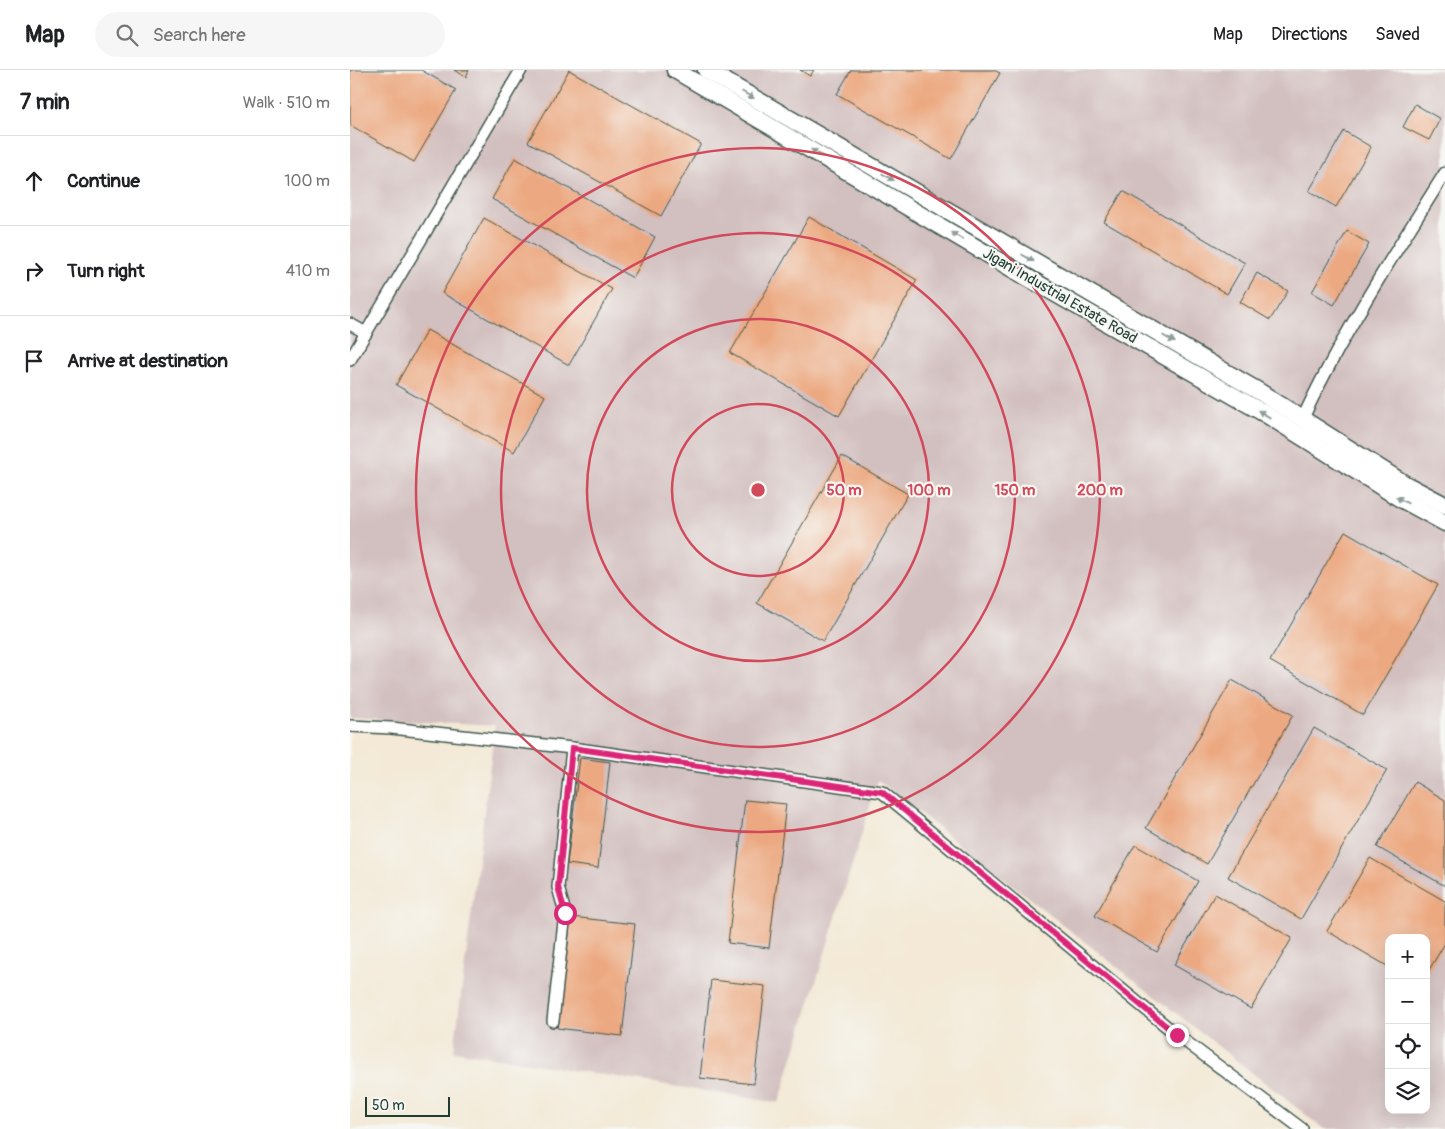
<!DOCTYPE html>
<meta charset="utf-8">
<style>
:root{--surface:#fff;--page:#f6f6f6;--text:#202124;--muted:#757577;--line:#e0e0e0}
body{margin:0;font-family:Pangolin,sans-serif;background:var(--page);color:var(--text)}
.controls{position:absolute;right:15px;bottom:15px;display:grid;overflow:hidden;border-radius:10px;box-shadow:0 5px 20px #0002}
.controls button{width:45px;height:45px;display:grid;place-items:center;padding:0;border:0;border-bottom:1px solid var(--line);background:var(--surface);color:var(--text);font:25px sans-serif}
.scale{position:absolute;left:15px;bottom:12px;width:85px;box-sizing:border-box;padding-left:5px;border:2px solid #1f3d34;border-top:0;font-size:14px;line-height:18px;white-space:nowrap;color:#1f3d34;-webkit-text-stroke:4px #f6f6f2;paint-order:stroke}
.stop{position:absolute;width:15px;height:15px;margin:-11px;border:4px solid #db2777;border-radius:50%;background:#fff}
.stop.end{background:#db2777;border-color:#fff;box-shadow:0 1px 5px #0008}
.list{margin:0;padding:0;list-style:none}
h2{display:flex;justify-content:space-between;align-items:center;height:65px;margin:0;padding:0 20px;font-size:21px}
h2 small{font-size:16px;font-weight:400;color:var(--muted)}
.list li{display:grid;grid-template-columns:32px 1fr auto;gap:15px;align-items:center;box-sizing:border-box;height:90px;padding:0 20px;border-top:1px solid var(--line)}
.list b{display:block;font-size:19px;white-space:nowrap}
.list em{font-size:16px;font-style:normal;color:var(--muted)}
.icon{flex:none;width:28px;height:28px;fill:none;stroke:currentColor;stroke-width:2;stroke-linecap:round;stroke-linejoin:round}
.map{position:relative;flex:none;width:1095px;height:1059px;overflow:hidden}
header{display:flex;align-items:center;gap:30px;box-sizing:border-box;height:70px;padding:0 25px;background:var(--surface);border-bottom:1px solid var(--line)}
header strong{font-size:24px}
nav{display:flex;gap:28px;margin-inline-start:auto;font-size:18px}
.search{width:350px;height:45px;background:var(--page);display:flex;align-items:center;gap:12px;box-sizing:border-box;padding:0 18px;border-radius:28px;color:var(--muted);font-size:19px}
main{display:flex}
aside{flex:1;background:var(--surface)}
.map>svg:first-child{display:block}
</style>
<header>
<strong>Map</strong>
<div class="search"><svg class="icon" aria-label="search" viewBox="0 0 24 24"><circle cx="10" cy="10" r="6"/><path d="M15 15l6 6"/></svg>Search here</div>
<nav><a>Map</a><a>Directions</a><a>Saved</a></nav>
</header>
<main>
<aside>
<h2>7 min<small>Walk · 510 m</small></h2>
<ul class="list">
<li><svg class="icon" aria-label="ahead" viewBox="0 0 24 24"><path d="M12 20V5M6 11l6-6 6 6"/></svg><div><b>Continue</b></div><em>100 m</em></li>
<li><svg class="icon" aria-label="right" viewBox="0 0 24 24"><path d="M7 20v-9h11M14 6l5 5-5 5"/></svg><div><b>Turn right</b></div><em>410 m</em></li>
<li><svg class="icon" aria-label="arrive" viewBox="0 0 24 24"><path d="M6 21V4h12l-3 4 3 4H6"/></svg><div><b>Arrive at destination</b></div></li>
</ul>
</aside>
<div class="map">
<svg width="1095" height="1059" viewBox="0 0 1095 1059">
<rect width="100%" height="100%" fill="#f6f6f2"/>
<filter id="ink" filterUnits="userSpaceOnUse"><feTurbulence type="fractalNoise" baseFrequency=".02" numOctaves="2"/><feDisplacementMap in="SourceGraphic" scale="10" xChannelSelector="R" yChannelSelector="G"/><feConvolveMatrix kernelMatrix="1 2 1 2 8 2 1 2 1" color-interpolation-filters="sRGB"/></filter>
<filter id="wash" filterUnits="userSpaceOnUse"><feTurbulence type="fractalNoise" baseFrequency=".0096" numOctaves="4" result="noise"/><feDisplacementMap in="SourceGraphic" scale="20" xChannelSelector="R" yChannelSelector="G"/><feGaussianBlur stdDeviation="1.12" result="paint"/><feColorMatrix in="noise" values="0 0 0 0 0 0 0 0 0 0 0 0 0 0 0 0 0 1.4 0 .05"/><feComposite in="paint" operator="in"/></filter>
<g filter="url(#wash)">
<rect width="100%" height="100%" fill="#f3e9d6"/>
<path fill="#d2bfbf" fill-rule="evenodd" d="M 0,0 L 1095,0 L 1095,1059 L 974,1059 L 528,710 L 429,1033 L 104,981 L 145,656 L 0,648 ZM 1039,868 L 1076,868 L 1076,1040 L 1039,1040 Z"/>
<g id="blocks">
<g fill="#eca880">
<polygon points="0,0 71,0 106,20 64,92 0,55"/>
<polygon points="104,0 119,0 116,7"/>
<polygon points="219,0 351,74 311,146 178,72"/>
<polygon points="450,0 464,0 460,6"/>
<polygon points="501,0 644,0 650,3 601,89 487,24"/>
<polygon points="1065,34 1090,49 1079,70 1053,57"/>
<polygon points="994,61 1021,77 986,137 959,121"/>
<polygon points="165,88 305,167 283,208 142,129"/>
<polygon points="773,121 895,193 877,224 754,152"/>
<polygon points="459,147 567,210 489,346 380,283"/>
<polygon points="134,148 262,219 219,295 92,223"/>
<polygon points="997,161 1019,174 984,235 962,222"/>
<polygon points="907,203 938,221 920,250 890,232"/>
<polygon points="77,260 195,326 164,382 46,315"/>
<polygon points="492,386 558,424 473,571 407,533"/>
<polygon points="995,461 1088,515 1013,645 920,591"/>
<polygon points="882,610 943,645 857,794 796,758"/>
<polygon points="964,658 1037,700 951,849 878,807"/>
<polygon points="230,688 260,692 248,798 217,794"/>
<polygon points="1065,712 1095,730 1095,816 1027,777"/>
<polygon points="395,730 436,734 419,878 378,873"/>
<polygon points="785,775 848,811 807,882 745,846"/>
<polygon points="1020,788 1095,831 1095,873 1076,905 1076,868 1039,868 1039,897 977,861"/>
<polygon points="865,824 942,868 901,939 824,895"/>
<polygon points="221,847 285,854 272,966 207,958"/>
<polygon points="361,910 415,916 404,1014 350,1008"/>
</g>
</g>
</g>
<g filter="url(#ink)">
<use href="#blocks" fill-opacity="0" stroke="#3f574c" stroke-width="1"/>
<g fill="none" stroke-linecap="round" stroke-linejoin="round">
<g stroke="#3f574c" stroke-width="14">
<g id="street">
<polyline points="0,254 16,263"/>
<polyline points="0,290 171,0"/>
<path d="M 952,350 C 992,264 1044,184 1095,103"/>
<polyline points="0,656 41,658 222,678 532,722 827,965 952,1059"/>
<polyline points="203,951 215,843 208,817 222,678"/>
</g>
</g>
<g stroke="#3f574c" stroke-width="19">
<g id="secondary">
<polyline points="325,0 666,201 917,345 1049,428 1095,453"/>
<polyline points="356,0 910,322 1055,414 1095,435"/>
</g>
</g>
<use href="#street" stroke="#fff" stroke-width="11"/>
<use href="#secondary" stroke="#fff" stroke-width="16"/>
</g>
<defs><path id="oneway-solid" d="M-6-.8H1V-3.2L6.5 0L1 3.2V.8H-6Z" transform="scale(1.25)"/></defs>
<g fill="#8f9e9a">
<use href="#oneway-solid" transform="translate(398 25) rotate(30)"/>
<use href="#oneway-solid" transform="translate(467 83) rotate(-149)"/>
<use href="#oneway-solid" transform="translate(538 107) rotate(30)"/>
<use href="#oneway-solid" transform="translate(607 166) rotate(-149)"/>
<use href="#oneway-solid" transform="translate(678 188) rotate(30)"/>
<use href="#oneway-solid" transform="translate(819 269) rotate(30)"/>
<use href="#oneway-solid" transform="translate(914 344) rotate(-149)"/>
<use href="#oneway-solid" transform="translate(1052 430) rotate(-150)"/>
</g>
</g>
<g fill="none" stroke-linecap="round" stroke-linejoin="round" filter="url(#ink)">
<polyline stroke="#db2777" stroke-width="6" points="215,843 208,817 222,678 532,722 827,965"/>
</g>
<g fill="none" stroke="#d1495b" stroke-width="2.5">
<circle cx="408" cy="420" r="86"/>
<circle cx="408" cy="420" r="171"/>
<circle cx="408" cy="420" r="257"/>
<circle cx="408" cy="420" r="342"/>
</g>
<g text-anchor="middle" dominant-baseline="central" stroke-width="4.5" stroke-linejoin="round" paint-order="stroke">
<g font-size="15" fill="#1f3d34" stroke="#f6f6f2">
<text transform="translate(710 226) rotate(30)">Jigani Industrial Estate Road</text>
</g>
</g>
<circle cx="408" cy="420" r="8" fill="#d1495b" stroke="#f6f6f2" stroke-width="2.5"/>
<g font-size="15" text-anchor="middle" font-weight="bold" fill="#d1495b" stroke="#f6f6f2" stroke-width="4.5" stroke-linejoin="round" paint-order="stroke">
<text x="494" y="425">50 m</text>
<text x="579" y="425">100 m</text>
<text x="665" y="425">150 m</text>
<text x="750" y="425">200 m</text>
</g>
</svg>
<div class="controls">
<button>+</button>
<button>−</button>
<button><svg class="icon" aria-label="locate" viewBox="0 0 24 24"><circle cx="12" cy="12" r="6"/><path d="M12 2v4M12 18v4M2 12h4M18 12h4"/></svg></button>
<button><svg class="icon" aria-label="layers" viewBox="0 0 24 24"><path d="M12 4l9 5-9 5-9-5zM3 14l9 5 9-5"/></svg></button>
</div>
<div class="scale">50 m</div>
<div class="stop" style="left:215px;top:843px"></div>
<div class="stop end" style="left:827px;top:965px"></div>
</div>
</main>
